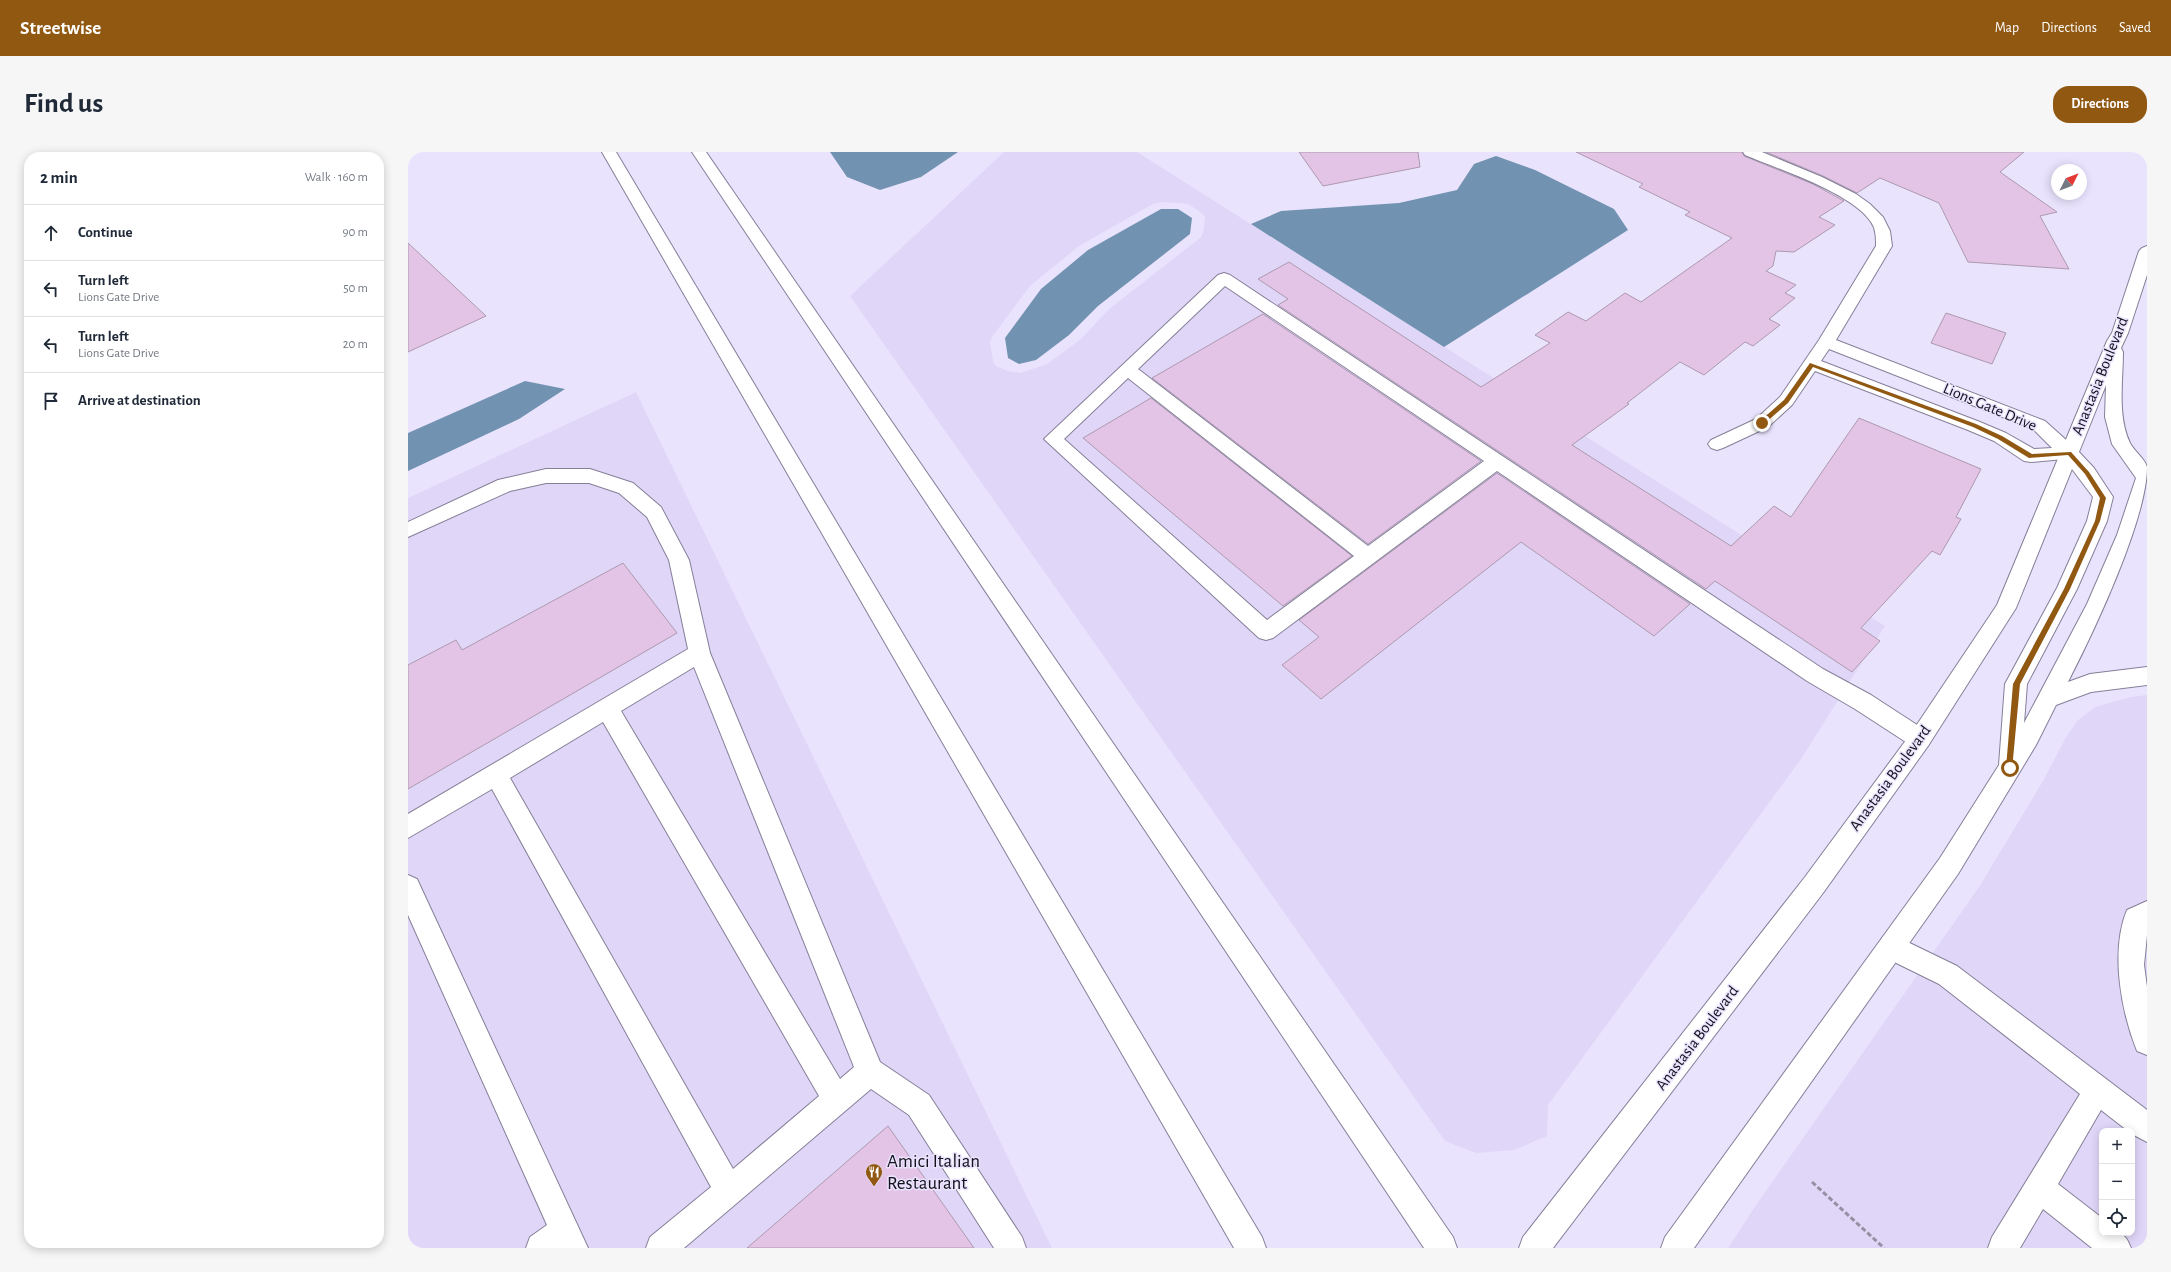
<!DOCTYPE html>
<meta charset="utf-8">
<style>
:root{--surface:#fff;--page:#f6f6f7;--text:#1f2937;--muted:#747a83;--line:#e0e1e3;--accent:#915812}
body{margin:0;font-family:"Alegreya Sans",sans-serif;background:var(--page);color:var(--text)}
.controls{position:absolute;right:12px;bottom:12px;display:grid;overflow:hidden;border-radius:8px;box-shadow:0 2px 10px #0003}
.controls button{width:36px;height:36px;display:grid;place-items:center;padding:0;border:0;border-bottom:1px solid var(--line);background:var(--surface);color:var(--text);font:20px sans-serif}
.compass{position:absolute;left:1643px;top:12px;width:36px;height:36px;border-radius:50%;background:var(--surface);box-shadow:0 2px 10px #0003;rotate:48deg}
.stop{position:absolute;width:12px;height:12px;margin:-9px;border:3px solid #915812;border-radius:50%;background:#fff}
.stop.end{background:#915812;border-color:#fff;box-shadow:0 1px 4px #0008}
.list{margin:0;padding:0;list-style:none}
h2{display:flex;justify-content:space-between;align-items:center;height:52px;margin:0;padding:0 16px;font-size:17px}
h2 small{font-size:13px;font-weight:400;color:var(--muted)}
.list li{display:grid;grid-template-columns:26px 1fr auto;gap:12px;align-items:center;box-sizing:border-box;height:56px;padding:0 16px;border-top:1px solid var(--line)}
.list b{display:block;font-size:15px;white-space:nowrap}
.list p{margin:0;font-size:13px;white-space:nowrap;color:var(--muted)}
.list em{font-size:13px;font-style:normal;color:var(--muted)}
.icon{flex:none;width:22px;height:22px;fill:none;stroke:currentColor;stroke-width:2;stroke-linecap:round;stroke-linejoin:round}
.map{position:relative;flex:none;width:1739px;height:1096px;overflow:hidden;border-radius:16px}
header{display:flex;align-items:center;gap:24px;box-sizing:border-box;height:56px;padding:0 20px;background:var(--accent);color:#fff}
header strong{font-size:19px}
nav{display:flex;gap:22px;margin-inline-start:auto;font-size:14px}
.intro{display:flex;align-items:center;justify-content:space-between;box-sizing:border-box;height:96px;padding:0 24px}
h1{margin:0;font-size:28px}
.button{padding:10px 18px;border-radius:16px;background:var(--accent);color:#fff;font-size:14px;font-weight:700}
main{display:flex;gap:24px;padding:0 24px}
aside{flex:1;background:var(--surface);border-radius:16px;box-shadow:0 2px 10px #0003}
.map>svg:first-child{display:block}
</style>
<header>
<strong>Streetwise</strong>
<nav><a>Map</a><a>Directions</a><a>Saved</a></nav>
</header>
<div class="intro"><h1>Find us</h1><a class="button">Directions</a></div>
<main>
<aside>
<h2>2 min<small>Walk · 160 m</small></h2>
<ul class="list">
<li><svg class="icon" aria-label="ahead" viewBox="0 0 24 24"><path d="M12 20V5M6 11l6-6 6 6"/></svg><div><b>Continue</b></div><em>90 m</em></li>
<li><svg class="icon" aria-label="left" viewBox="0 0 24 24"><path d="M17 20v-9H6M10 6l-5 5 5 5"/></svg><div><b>Turn left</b><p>Lions Gate Drive</p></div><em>50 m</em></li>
<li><svg class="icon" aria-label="left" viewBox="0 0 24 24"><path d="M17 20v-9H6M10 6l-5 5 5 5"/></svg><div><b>Turn left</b><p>Lions Gate Drive</p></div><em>20 m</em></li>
<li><svg class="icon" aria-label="arrive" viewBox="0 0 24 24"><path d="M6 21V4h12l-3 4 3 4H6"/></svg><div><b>Arrive at destination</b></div></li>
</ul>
</aside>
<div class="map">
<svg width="1739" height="1096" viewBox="0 0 1739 1096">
<rect width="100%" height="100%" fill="#eae3fe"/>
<g fill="#e0d7f8" fill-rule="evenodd">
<path d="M 596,0 L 729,0 L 1477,474 L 1393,607 L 1140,953 L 1139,984 L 1106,998 L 1068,1001 L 1037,989 L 442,144 ZM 755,50 L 780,52 L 794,61 L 797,65 L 795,81 L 792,86 L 701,157 L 673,187 L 639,212 L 612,221 L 600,219 L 588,214 L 585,209 L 582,190 L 584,185 L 622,134 L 671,94 L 745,52 Z"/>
<polygon points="228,240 644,1096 0,1096 0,346"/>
<path d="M 1739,543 L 1739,1096 L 1320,1096 L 1348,1053 L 1571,735 L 1635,629 L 1657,587 L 1669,569 L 1687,555 L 1722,545 ZM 1694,979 L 1724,979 L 1724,1081 L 1694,1081 Z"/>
</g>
<g fill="#7192b0">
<polygon points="422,0 550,0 513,25 472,38 439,25"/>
<polygon points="1088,4 1127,18 1206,57 1220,78 1036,195 843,72 873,59 991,51 1049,38 1066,12"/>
<polygon points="753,57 770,57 784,66 782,82 690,154 661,183 628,208 611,212 600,206 597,186 633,137 680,98"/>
<polygon points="117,229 157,237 111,267 0,319 0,281"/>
</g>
<g fill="#e3c4e7" stroke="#ac99ae">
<polygon points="891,0 1010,0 1012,15 915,34"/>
<polygon points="1168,0 1334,0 1336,4 1405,32 1436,49 1411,65 1427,73 1386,100 1368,99 1365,114 1358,119 1388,133 1377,141 1387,146 1361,167 1372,173 1345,194 1337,190 1296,223 1272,210 1219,251 1221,252 1164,293 1323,394 1366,354 1383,365 1451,266 1573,317 1548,365 1553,367 1532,403 1524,399 1453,476 1472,489 1444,520 1307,429 1298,437 870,153 880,147 850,127 881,110 1073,235 1142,191 1127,183 1160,160 1178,169 1217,141 1233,150 1324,86 1277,63 1282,60 1231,35 1235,32"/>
<polygon points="1358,0 1616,0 1592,20 1649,60 1632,64 1661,117 1560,110 1531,51 1472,26 1449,41 1415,24"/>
<polygon points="0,91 78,164 0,200"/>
<polygon points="1538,161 1598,181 1584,212 1523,191"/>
<polygon points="855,162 1073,309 960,392 744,226"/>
<polygon points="743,246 944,404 875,454 675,286"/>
<polygon points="1089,321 1282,452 1246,484 1113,390 913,547 874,513 911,485 891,468"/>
<polygon points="215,411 269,481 0,637 0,513 48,488 54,498"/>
<polygon points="480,974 566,1096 339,1096"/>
</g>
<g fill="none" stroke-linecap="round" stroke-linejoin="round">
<g stroke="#857f98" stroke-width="2">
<g id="minor">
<path d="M 1335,0 L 1354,0 L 1414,25 L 1448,42 L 1462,52 L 1475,65 L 1482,79 L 1484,94 L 1428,188 L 1637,269 L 1667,296 L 1670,301 L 1667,306 L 1623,310 L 1616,309 L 1586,289 L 1560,278 L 1407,219 L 1384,253 L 1360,275 L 1315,296 L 1309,298 L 1303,296 L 1300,292 L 1303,288 L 1348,267 L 1372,245 L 1411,188 L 1468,94 C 1468,86 1468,77 1463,70 C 1444,41 1370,17 1337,3 ZM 1421,197 L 1625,277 L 1644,296 L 1626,297 L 1598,281 L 1572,270 L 1413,209 Z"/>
<path d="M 816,121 L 822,123 L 1415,517 L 1463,543 L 1520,580 L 1523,587 L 1520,594 L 1512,597 L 1504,594 L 1447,557 L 1399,529 L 1089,319 L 865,486 L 858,488 L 851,486 L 636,287 L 810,123 ZM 817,134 L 1076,309 L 960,394 L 730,217 ZM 720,226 L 946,404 L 859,468 L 656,287 Z"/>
<path d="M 138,317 L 182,317 L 225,331 L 253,355 L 281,408 L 302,501 L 472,910 L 521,943 L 614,1085 L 618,1096 L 586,1096 L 501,963 L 463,937 L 276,1096 L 238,1096 L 242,1085 L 303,1035 L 84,637 L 0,686 L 0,662 L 280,497 L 261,408 L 239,365 L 211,341 L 181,331 L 138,331 L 102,339 L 0,385 L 0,370 L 90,328 ZM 286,515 L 446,915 L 432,927 L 213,559 ZM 195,570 L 411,944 L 325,1017 L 102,626 Z"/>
<polygon points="0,723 9,727 180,1096 118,1096 122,1085 139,1073 0,763"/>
<path d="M 1739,749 L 1739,783 L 1736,813 L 1739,835 L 1739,903 L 1729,899 C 1713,859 1702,799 1719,758 Z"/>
<path d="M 1483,782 L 1549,814 L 1739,958 L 1739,990 L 1724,982 L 1724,979 L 1720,979 L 1693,958 L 1650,1032 L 1694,1066 L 1694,1081 C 1711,1081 1716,1078 1723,1096 L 1684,1096 L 1635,1057 L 1612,1096 L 1580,1096 L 1584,1085 L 1672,942 L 1531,832 L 1474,804 L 1470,795 L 1474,786 Z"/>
</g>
</g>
<g stroke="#857f98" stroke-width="2">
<g id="major">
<polygon points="194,0 208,0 854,1085 858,1096 826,1096"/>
<polygon points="284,0 298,0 1045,1085 1049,1096 1016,1096"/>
<path d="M 1739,94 L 1739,123 L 1720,181 L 1713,196 L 1715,200 C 1715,228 1709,264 1722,291 C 1726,299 1737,307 1739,315 C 1739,368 1685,481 1660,530 L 1682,522 L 1739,515 L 1739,533 L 1683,540 L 1648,553 L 1628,593 L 1550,722 L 1286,1096 L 1253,1096 L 1257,1085 L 1532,706 L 1591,613 L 1597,532 L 1649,436 L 1679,369 L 1685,345 L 1664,317 L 1608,456 L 1520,594 L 1415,741 L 1145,1096 L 1111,1096 L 1115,1085 L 1397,725 L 1504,580 L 1589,453 L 1699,189 L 1704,181 L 1731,99 L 1734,96 ZM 1698,233 L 1697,265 L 1704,292 L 1728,326 L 1709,383 L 1679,452 L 1616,571 L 1619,532 L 1669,437 L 1699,369 L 1705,345 L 1686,316 L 1671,300 Z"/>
</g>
</g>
<polyline stroke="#9590a3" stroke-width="3" stroke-dasharray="5 2.5" stroke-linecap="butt" points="1404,1030 1476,1096"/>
<use href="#minor" fill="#fff" fill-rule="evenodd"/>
<use href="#major" fill="#fff" fill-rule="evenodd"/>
</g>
<polygon fill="#915812" points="1402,211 1568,272 1594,284 1624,302 1663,300 1681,320 1698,346 1692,369 1662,437 1612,532 1604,618 1599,618 1598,616 1605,532 1656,437 1687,369 1692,346 1677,322 1660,303 1621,306 1590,287 1565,275 1405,215 1380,251 1356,272 1352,272 1352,269 1376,248"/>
<defs>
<g id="restaurant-pin" transform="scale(0.9)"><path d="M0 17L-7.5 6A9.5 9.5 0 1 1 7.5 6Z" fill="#915812" stroke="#eae3fe"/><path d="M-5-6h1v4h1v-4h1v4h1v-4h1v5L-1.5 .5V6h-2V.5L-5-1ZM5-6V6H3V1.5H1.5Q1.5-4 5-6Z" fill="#fff"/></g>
</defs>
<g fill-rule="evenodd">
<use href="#restaurant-pin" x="466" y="1020"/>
</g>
<g text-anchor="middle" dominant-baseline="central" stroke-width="3" stroke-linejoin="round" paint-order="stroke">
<g font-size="16" fill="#121019" stroke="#eae3fe">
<text transform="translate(1692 224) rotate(-68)">Anastasia Boulevard</text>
<text transform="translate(1582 255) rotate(23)">Lions Gate Drive</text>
<text transform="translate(1482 626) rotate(-54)">Anastasia Boulevard</text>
<text transform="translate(1289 886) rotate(-53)">Anastasia Boulevard</text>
</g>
<g font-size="19" fill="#121019" stroke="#eae3fe" text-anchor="start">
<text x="479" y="1009">Amici Italian<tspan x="479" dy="22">Restaurant</tspan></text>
</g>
</g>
</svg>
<div class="controls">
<button>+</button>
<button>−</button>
<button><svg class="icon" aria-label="locate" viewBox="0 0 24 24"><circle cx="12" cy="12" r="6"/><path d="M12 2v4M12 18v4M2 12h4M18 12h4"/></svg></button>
</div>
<svg class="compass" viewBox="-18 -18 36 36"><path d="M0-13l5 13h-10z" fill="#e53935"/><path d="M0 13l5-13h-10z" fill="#747a83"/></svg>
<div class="stop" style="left:1602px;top:616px"></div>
<div class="stop end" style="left:1354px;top:271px"></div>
</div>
</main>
